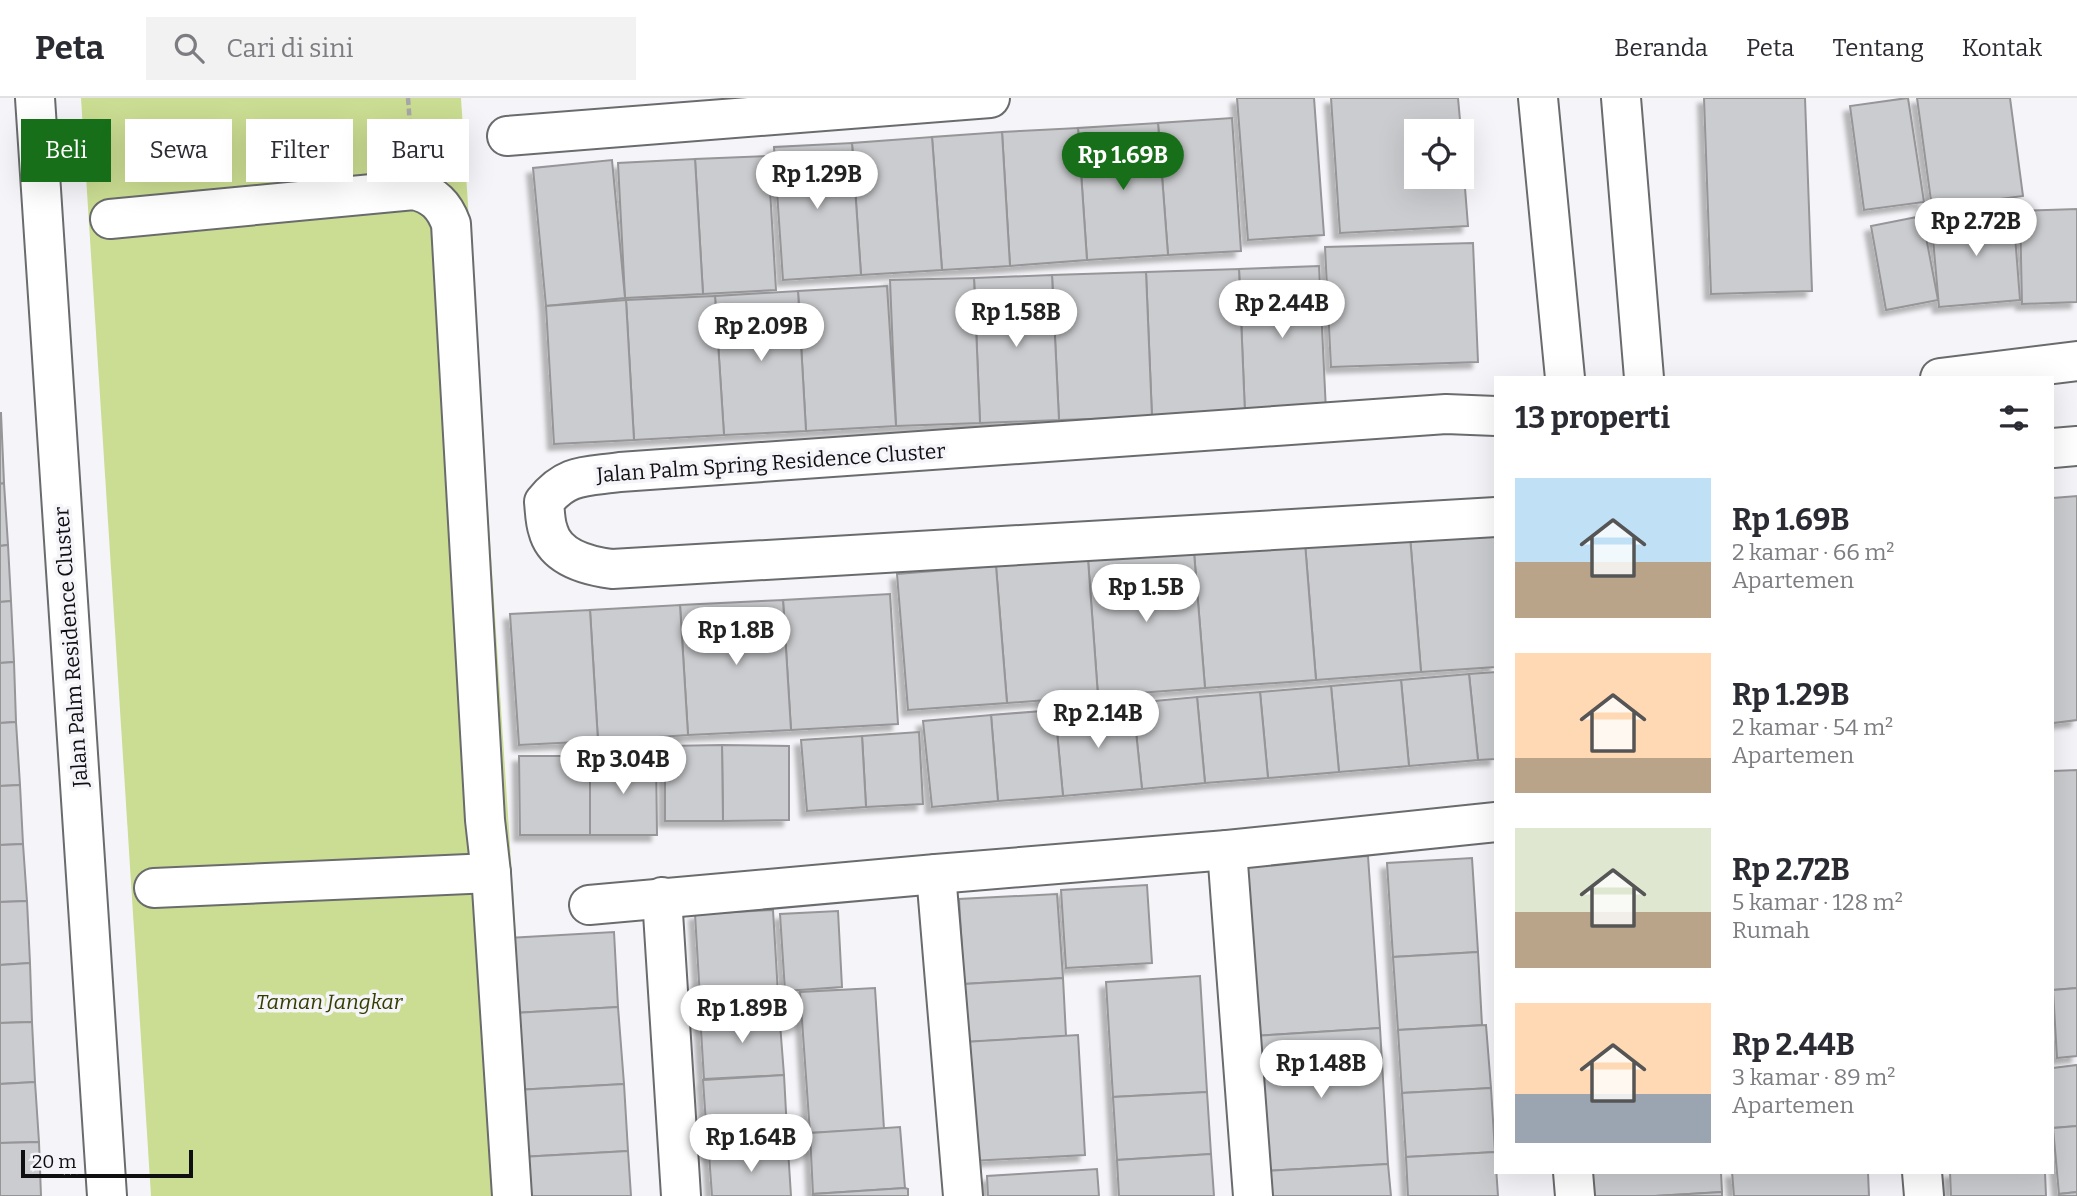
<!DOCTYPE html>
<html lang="id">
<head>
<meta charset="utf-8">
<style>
  body { margin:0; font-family:Bitter,serif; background:#f2f2f3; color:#2b2b33; height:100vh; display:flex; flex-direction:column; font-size:26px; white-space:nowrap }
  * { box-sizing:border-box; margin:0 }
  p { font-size:23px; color:#7c7c81 }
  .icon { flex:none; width:38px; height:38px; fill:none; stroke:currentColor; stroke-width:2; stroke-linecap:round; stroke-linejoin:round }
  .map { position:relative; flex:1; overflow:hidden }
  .drawer { position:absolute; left:1494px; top:278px; width:560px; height:798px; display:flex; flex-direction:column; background:#fff; border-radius:0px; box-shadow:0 7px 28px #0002 }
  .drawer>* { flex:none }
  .top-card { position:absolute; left:21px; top:21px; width:665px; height:63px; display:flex; gap:14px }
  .tools { position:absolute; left:1404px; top:21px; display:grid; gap:14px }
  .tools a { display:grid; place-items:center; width:70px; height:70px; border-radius:0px; background:#fff; box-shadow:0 7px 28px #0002; font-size:35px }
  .scale { position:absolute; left:21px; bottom:18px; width:172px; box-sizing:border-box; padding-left:7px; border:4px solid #0f0f11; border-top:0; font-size:19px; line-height:24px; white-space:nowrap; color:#0f0f11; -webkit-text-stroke:5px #f5f5f9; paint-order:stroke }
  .price { position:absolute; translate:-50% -60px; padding:0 16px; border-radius:24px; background:#fff; color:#222; font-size:23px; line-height:46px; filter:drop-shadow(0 2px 4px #0008) }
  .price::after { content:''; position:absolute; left:50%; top:42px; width:21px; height:16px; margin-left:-10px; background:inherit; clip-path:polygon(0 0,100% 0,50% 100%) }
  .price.current { background:#186f19; color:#fff }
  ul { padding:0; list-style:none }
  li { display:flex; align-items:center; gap:21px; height:175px; padding:0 21px }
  li span { display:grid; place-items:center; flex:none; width:196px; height:140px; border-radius:0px; color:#555 }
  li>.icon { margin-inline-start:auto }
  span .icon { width:84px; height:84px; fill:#fffc; stroke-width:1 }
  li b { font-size:30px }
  h2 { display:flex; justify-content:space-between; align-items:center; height:84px; padding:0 21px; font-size:30px }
  .chip { padding:0 24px; border-radius:0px; background:#fff; box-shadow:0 7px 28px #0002; font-size:24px; line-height:63px }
  .chip.current { background:#186f19; color:#fff }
  header { display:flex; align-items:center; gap:42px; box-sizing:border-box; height:98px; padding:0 35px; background:#fff; border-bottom:2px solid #e1e1e2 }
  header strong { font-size:33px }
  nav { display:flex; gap:38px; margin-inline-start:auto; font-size:24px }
  .search { width:490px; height:63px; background:#f2f2f3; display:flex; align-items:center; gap:18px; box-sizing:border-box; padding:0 24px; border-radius:0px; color:#7c7c81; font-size:26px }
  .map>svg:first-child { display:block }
  .green { fill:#cbdd92 }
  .building { fill:#cbcccf; stroke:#969699; stroke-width:2; filter:url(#shadow) }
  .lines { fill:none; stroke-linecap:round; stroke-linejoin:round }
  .street-casing { stroke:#6a6b6d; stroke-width:42 }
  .path { stroke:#a7a7aa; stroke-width:4.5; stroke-dasharray:7 3.5; stroke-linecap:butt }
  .street { stroke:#fff; stroke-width:38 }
  .labels { text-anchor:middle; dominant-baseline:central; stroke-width:7; stroke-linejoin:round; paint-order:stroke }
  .street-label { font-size:21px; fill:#0f0f11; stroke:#f5f5f9 }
  .park-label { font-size:21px; font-style:italic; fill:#353e00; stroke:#f5f5f9 }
</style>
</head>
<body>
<header>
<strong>Peta</strong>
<div class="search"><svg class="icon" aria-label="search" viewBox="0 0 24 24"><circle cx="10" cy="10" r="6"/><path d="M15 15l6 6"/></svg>Cari di sini</div>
<nav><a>Beranda</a><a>Peta</a><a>Tentang</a><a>Kontak</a></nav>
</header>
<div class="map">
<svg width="2077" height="1098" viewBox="0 0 2077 1098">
  <defs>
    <filter id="shadow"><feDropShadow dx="-6" dy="6" stdDeviation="2" flood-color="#0004"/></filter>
  </defs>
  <rect width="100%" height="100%" fill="#f5f5f9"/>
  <polygon class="green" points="81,0 461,0 533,1098 151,1098"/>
  <g class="building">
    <polygon points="1237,0 1314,0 1324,137 1248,142"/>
    <polygon points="1331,0 1458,0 1461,33 1416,33 1416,79 1461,79 1461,39 1468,128 1340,135"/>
    <polygon points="1704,0 1805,0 1812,193 1711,196"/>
    <polygon points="1908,0 1924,104 1864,112 1850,8"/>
    <polygon points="1917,0 2010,0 2023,98 1932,110"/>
    <polygon points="1232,20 1241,153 1168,157 1158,25"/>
    <polygon points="1158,25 1168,157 1087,162 1078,30"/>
    <polygon points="1078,30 1087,162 1010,168 1002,34"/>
    <polygon points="1002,34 1010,168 942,172 932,39"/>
    <polygon points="932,39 942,172 861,177 852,45"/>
    <polygon points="852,45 861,177 783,182 774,49"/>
    <polygon points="768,58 776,192 703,196 695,61"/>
    <polygon points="695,61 703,196 625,200 618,65"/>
    <polygon points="612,62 625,200 546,208 533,70"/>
    <polygon points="2077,111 2077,204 2022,206 2020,113"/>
    <polygon points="2013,112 2020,202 1939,209 1931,118"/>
    <polygon points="1922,118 1938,202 1886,212 1871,128"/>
    <polygon points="1473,145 1478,264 1331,269 1325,149"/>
    <polygon points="1319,168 1326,313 1245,316 1239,171"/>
    <polygon points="1239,171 1245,316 1152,319 1146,174"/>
    <polygon points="1146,174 1152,319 1059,322 1052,177"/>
    <polygon points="1052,177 1059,322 980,325 974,180"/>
    <polygon points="974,180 980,325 896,328 890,182"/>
    <polygon points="887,188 896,328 806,333 798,193"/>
    <polygon points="798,193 806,333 724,337 715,198"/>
    <polygon points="715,198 724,337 634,342 626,202"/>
    <polygon points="626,202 634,342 554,346 546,208"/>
    <polygon points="1,315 4,385 0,386 0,315"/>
    <polygon points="4,385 8,447 0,448 0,386"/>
    <polygon points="2077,398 2077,622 2053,625 2053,400"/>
    <polygon points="1496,432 1496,569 1421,574 1410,438"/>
    <polygon points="1410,438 1421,574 1316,582 1305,445"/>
    <polygon points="1305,445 1316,582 1205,590 1194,454"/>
    <polygon points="8,447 11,503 0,504 0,448"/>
    <polygon points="1194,454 1205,590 1098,598 1088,461"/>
    <polygon points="1088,461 1098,598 1007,605 996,468"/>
    <polygon points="996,468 1007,605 908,612 897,476"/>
    <polygon points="890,496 898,626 791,632 783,502"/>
    <polygon points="783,502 791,632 688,637 680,507"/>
    <polygon points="11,503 14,564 0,565 0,504"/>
    <polygon points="680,507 688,637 598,643 590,512"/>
    <polygon points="590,512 598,643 519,647 510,516"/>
    <polygon points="14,564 16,624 0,625 0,565"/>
    <polygon points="1496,574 1496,661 1478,662 1469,576"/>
    <polygon points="1469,576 1478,662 1409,668 1401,582"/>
    <polygon points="1401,582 1409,668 1339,674 1331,588"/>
    <polygon points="1331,588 1339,674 1268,680 1260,594"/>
    <polygon points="1260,594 1268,680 1205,685 1197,599"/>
    <polygon points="1197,599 1205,685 1142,691 1133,605"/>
    <polygon points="1133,605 1142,691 1063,698 1055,612"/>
    <polygon points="1055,612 1063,698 998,703 991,617"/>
    <polygon points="991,617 998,703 932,709 923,623"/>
    <polygon points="16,624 20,687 0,688 0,625"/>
    <polygon points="919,634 923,706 866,709 862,638"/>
    <polygon points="862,638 866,709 807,713 801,642"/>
    <polygon points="722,647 789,648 789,722 723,723"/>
    <polygon points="722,647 723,723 665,723 665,648"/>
    <polygon points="519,658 590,658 590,737 520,737"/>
    <polygon points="590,658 656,658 657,737 590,737"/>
    <polygon points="2077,672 2077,890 2053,892 2053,673"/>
    <polygon points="20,687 23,746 0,747 0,688"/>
    <polygon points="23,746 27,803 0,804 0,747"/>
    <polygon points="1368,758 1380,930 1254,938 1243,765"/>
    <polygon points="1472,760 1478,854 1393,859 1387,765"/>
    <polygon points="1147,787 1152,865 1066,870 1061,792"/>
    <polygon points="1057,796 1063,880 964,886 959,801"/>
    <polygon points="27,803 30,865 0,867 0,804"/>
    <polygon points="773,812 779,913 701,917 695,816"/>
    <polygon points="838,813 842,889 785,893 780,816"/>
    <polygon points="614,834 618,909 514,915 508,840"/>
    <polygon points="1478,854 1482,927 1398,932 1393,859"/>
    <polygon points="30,865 32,924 0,925 0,867"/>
    <polygon points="1200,878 1207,994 1113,999 1106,884"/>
    <polygon points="1063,880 1066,938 968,944 964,886"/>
    <polygon points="875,890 884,1031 810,1035 800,894"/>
    <polygon points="2077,890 2077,958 2057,960 2053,892"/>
    <polygon points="618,909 624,986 516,992 514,915"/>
    <polygon points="779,913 784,977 704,981 700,916"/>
    <polygon points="32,924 35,984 0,986 0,925"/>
    <polygon points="1486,927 1491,990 1402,995 1398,932"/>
    <polygon points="1380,930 1388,1066 1263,1073 1254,938"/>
    <polygon points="1078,937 1085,1057 971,1063 964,944"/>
    <polygon points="2077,967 2077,1028 2053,1030 2053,970"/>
    <polygon points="784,977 788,1051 708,1055 703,982"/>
    <polygon points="35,984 39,1044 0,1045 0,986"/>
    <polygon points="624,986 628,1053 521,1059 516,992"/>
    <polygon points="1491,990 1495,1054 1406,1059 1402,995"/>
    <polygon points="1207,994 1211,1056 1117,1062 1113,999"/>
    <polygon points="2077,1028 2077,1094 2059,1096 2053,1030"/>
    <polygon points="900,1029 905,1090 813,1096 810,1035"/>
    <polygon points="39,1044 41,1098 0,1098 0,1045"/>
    <polygon points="788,1051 791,1098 712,1098 709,1056"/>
    <polygon points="628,1053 631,1098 523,1098 521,1059"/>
    <polygon points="1495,1054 1498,1098 1408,1098 1406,1059"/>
    <polygon points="1211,1056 1214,1098 1119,1098 1117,1062"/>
    <polygon points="1388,1066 1391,1098 1265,1098 1263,1073"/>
    <polygon points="1097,1071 1099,1098 988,1098 987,1078"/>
    <polygon points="1581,1074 1721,1074 1722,1094 1655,1098 1582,1098"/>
    <polygon points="1732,1074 1868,1074 1869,1098 1734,1098"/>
    <polygon points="1950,1074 2045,1074 2046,1098 1951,1098"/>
    <polygon points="905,1090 908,1091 908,1098 813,1098 813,1096"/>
    <polygon points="1722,1094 1722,1098 1655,1098"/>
    <polygon points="2077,1094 2077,1098 2059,1098 2059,1096"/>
  </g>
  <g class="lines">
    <defs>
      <g id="street">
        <polyline points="35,0 107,1098"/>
        <polyline points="1538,0 1565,280"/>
        <polyline points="1621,0 1644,280"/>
        <polyline points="507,38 990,0"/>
        <path d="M110,121L414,92C434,97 444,107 451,126L485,722L491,775L512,1098"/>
        <polyline points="1940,280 2077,263"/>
        <path d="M1496,318L1446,316L620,374C586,379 567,375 544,404C545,413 545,424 548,432C555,460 589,468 612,471L1496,419"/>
        <polyline points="2053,350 2077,348"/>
        <polyline points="1227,752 1253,1098"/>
        <polyline points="936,776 963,1098"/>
        <polyline points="154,790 491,775"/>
        <polyline points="662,799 681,1098"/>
        <polyline points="589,807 936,776 1227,752 1496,724"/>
        <polyline points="1573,1074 1575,1098"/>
        <polyline points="1922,1074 1924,1098"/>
      </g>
    </defs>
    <use href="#street" class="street-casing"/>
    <polyline class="path" points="408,0 411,42"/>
    <use href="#street" class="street"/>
  </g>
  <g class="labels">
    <g class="street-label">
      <text transform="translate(771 365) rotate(-4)">Jalan Palm Spring Residence Cluster</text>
      <text transform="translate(71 549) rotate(-94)">Jalan Palm Residence Cluster</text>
    </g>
    <g class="park-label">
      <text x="329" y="904">Taman Jangkar</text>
    </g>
  </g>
</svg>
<div class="tools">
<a><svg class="icon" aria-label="locate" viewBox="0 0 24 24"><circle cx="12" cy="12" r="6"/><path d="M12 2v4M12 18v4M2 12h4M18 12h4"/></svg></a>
</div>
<div class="scale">20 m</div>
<b class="price current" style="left:1123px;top:94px">Rp 1.69B</b>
<b class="price" style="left:817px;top:113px">Rp 1.29B</b>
<b class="price" style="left:1976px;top:160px">Rp 2.72B</b>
<b class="price" style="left:1282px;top:242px">Rp 2.44B</b>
<b class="price" style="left:1016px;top:251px">Rp 1.58B</b>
<b class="price" style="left:761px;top:265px">Rp 2.09B</b>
<b class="price" style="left:1146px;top:526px">Rp 1.5B</b>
<b class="price" style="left:736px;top:569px">Rp 1.8B</b>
<b class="price" style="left:1098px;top:652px">Rp 2.14B</b>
<b class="price" style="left:623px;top:698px">Rp 3.04B</b>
<b class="price" style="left:742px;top:947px">Rp 1.89B</b>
<b class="price" style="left:1321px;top:1002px">Rp 1.48B</b>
<b class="price" style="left:751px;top:1076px">Rp 1.64B</b>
<div class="top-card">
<a class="chip current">Beli</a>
<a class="chip">Sewa</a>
<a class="chip">Filter</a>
<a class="chip">Baru</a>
</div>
<section class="drawer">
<h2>13 properti<svg class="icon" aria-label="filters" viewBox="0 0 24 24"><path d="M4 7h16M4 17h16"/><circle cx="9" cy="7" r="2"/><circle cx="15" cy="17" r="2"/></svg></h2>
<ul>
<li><span style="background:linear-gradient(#bfe0f5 60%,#b9a48a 0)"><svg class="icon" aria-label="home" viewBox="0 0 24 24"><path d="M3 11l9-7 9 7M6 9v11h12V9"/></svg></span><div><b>Rp 1.69B</b><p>2 kamar · 66 m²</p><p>Apartemen</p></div></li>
<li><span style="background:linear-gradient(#ffd9b3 75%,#b9a48a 0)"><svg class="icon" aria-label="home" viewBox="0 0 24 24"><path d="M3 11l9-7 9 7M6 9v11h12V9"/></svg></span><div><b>Rp 1.29B</b><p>2 kamar · 54 m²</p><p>Apartemen</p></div></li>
<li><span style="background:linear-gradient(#dfe7d0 60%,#b9a48a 0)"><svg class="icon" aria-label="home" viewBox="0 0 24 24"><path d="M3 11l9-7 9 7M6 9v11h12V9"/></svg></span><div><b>Rp 2.72B</b><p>5 kamar · 128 m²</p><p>Rumah</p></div></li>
<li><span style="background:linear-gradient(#ffd9b3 65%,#9aa5b1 0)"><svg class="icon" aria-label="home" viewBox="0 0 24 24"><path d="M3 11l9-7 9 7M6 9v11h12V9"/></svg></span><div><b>Rp 2.44B</b><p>3 kamar · 89 m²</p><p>Apartemen</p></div></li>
</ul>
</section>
</div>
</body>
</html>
